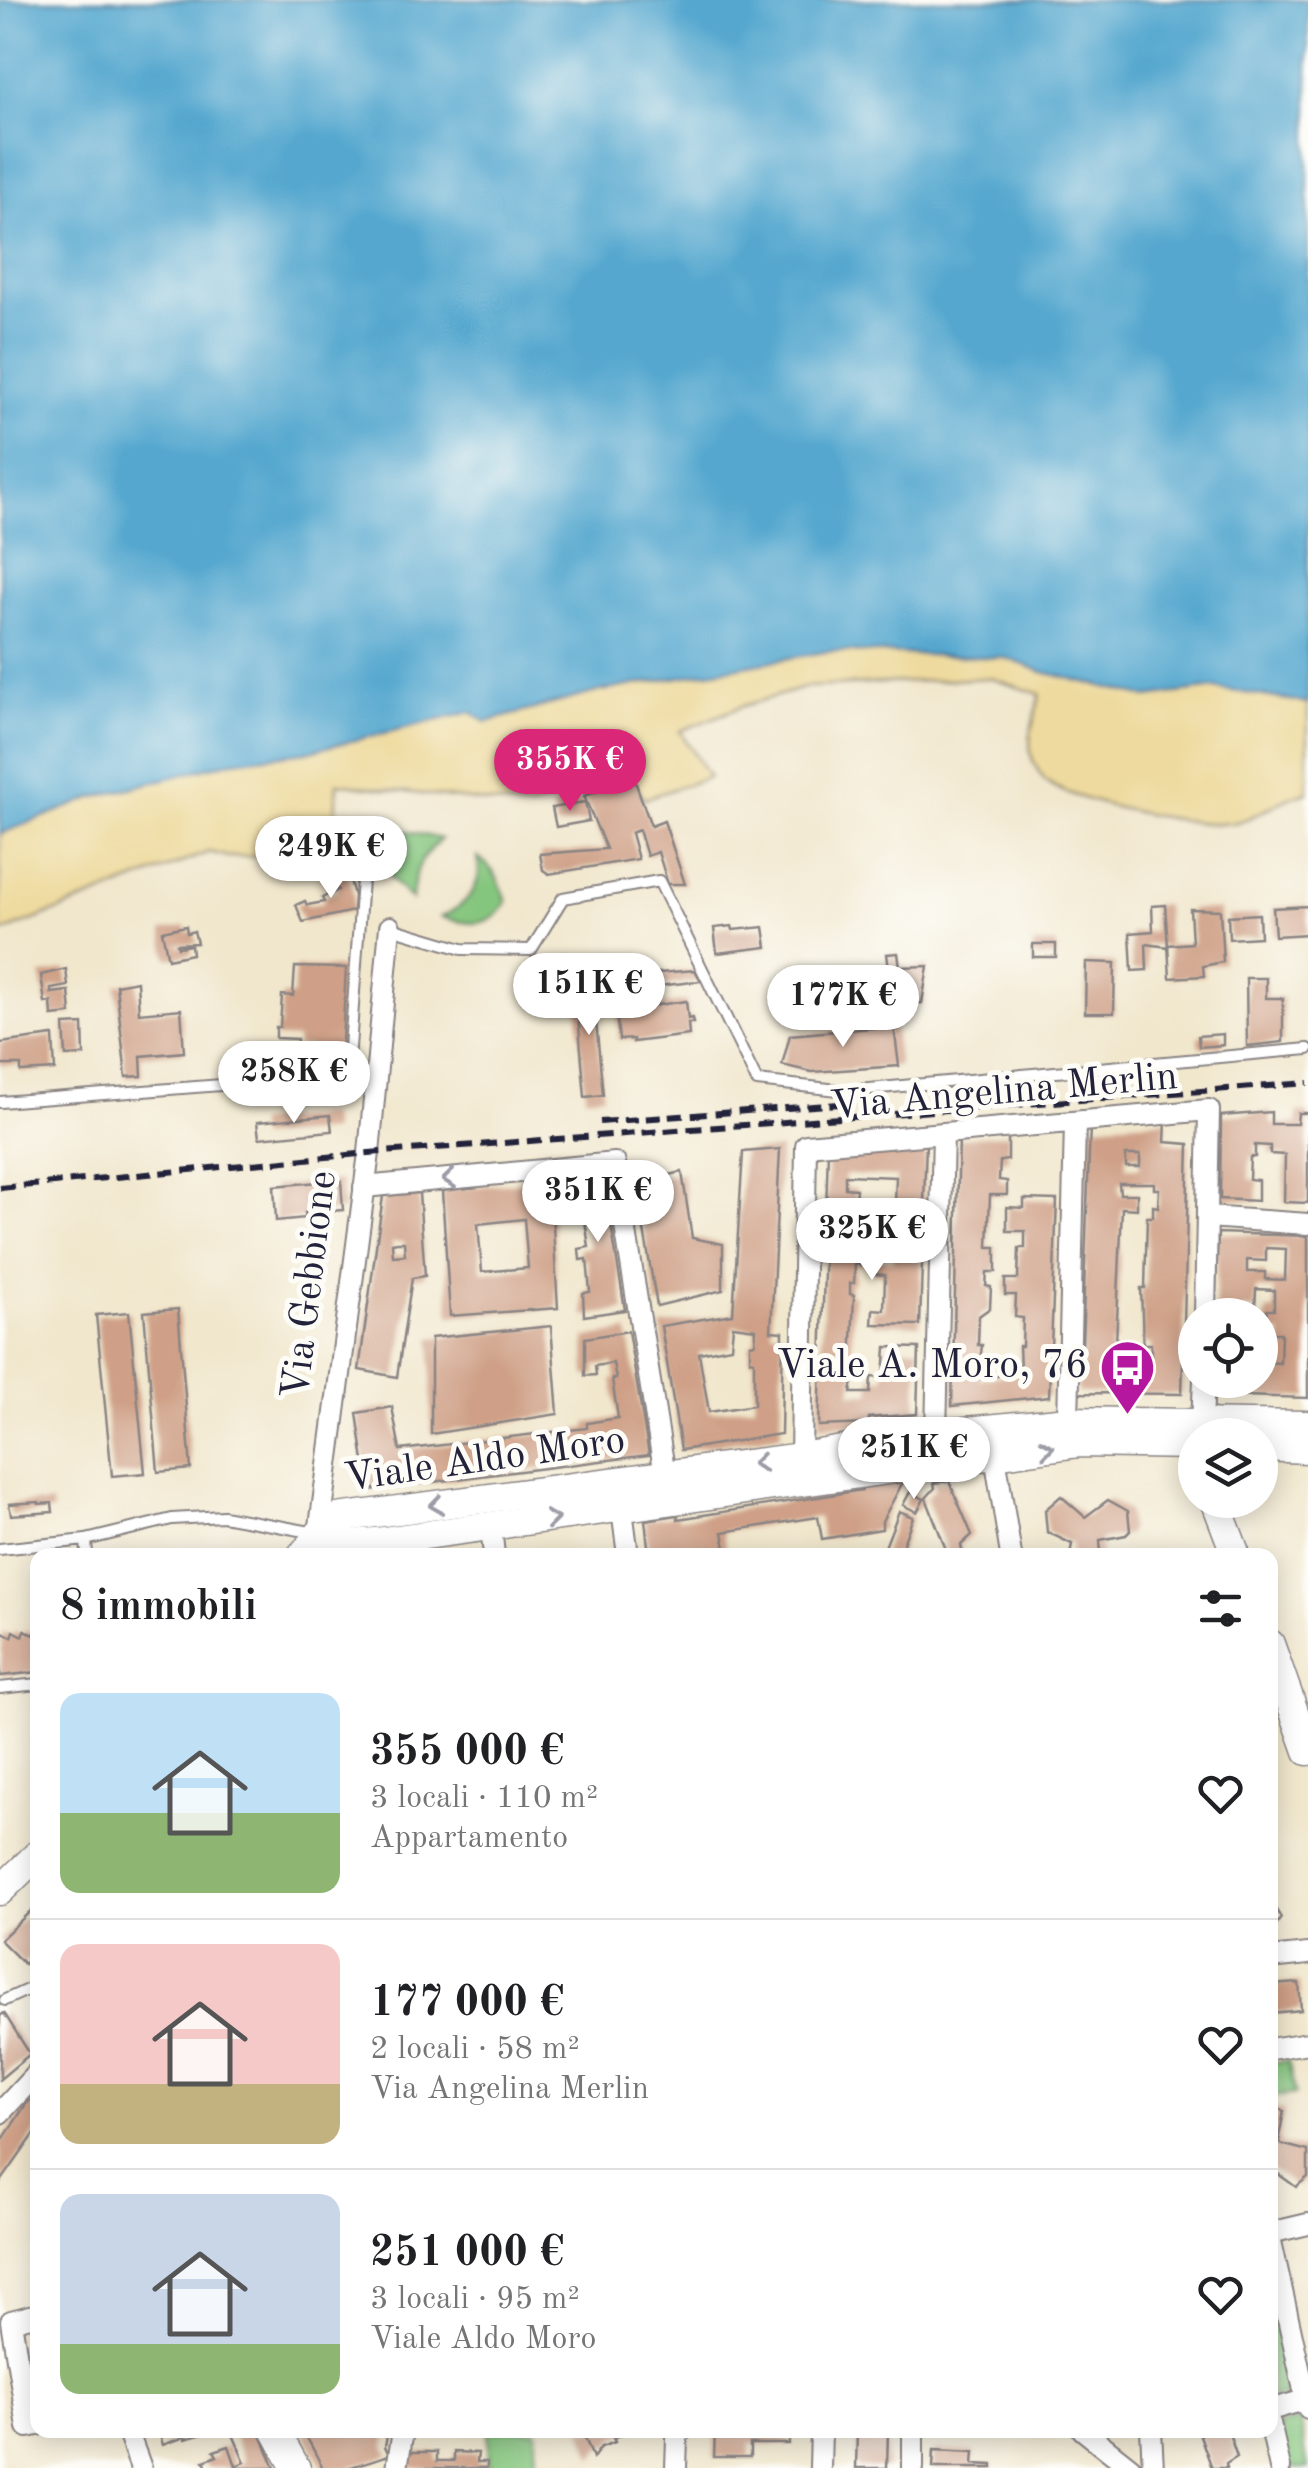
<!DOCTYPE html>
<html lang="it">
<head>
<meta charset="utf-8">
<style>
  body { margin:0; font-family:"Old Standard TT",serif; background:#f2f2f2; color:#202124; height:100vh; display:flex; flex-direction:column; font-size:38px; white-space:nowrap }
  * { box-sizing:border-box; margin:0 }
  p { font-size:32px; color:#757577 }
  .icon { flex:none; width:55px; height:55px; fill:none; stroke:currentColor; stroke-width:2; stroke-linecap:round; stroke-linejoin:round }
  .map { position:relative; flex:1; overflow:hidden }
  .sheet { position:absolute; left:30px; top:1548px; width:1248px; height:890px; display:flex; flex-direction:column; background:#fff; border-radius:20px; box-shadow:0 5px 25px #0003 }
  .sheet>* { flex:none }
  .buttons { position:absolute; left:1178px; top:1298px; display:grid; gap:20px }
  .buttons a { display:grid; place-items:center; width:100px; height:100px; border-radius:50%; background:#fff; box-shadow:0 5px 25px #0003; font-size:50px }
  .price { position:absolute; translate:-50% -85px; padding:0 22px; border-radius:35px; background:#fff; color:#222; font-size:32px; line-height:65px; filter:drop-shadow(0 2px 5px #0008) }
  .price::after { content:''; position:absolute; left:50%; top:60px; width:30px; height:22px; margin-left:-15px; background:inherit; clip-path:polygon(0 0,100% 0,50% 100%) }
  .price.active { background:#db2777; color:#fff }
  ul { padding:0; list-style:none }
  li { display:flex; align-items:center; gap:30px; height:250px; padding:0 30px }
  li+li { border-top:2px solid #e0e0e0 }
  li span { display:grid; place-items:center; flex:none; width:280px; height:200px; border-radius:20px; color:#555 }
  li>.icon { margin-inline-start:auto }
  span .icon { width:120px; height:120px; fill:#fffc; stroke-width:1 }
  li b { font-size:42px }
  h2 { display:flex; justify-content:space-between; align-items:center; height:120px; padding:0 30px; font-size:42px }
  .map>svg:first-child { display:block }
  .green { fill:#85c67e; stroke:#54745c; stroke-width:2.5 }
  .sand { fill:#eeda9e; stroke:#887e6c; stroke-width:2.5 }
  .water { fill:#54a7cf; stroke:#3b6485; stroke-width:2.5 }
  .building { fill:#cfa087; fill-rule:evenodd }
  .lines { fill:none; stroke-linecap:round; stroke-linejoin:round }
  .lane-casing { stroke:#8a8484; stroke-width:14 }
  .street-casing { stroke:#8a8484; stroke-width:24 }
  .secondary-casing { stroke:#8a8484; stroke-width:31 }
  .lane { stroke:#fff; stroke-width:10 }
  .street { stroke:#fff; stroke-width:20 }
  .secondary { stroke:#fff; stroke-width:28 }
  .rail { stroke:#22223b; stroke-width:6; stroke-dasharray:15 8; stroke-linecap:butt }
  .oneway { stroke:#9c9ca7 }
  .labels { text-anchor:middle; dominant-baseline:central; stroke-width:10; stroke-linejoin:round; paint-order:stroke }
  .street-label { font-size:40px; fill:#22223b; stroke:#fdfcf7 }
  .poi-label { font-size:40px; fill:#22223b; stroke:#fdfcf7; text-anchor:end }
</style>
</head>
<body>
<div class="map">
<svg width="1308" height="2468" viewBox="0 0 1308 2468">
  <rect width="100%" height="100%" fill="#fdfcf7"/>
  <filter id="ink" filterUnits="userSpaceOnUse"><feTurbulence type="fractalNoise" baseFrequency=".01" numOctaves="2"/><feDisplacementMap in="SourceGraphic" scale="20" xChannelSelector="R" yChannelSelector="G"/><feConvolveMatrix kernelMatrix="1 2 1 2 8 2 1 2 1" color-interpolation-filters="sRGB"/></filter>
  <filter id="wash" filterUnits="userSpaceOnUse"><feTurbulence type="fractalNoise" baseFrequency=".0048" numOctaves="4" result="noise"/><feDisplacementMap in="SourceGraphic" scale="40" xChannelSelector="R" yChannelSelector="G"/><feGaussianBlur stdDeviation="2.25" result="paint"/><feColorMatrix in="noise" values="0 0 0 0 0 0 0 0 0 0 0 0 0 0 0 0 0 1.4 0 .05"/><feComposite in="paint" operator="in"/></filter>
  <g filter="url(#wash)">
    <rect width="100%" height="100%" fill="#f1e7cd"/>
    <g class="green">
      <path d="M406,831L441,839C419,858 414,871 412,900C394,883 374,865 387,839Z"/>
      <path d="M478,857C495,870 500,882 507,902C490,929 469,925 441,917C467,905 484,887 478,857Z"/>
      <polygon points="1288,2061 1295,2094 1270,2097 1270,2063"/>
      <polygon points="1270,2281 1294,2394 1272,2399 1270,2389"/>
      <polygon points="1300,2420 1308,2468 1286,2468 1278,2426"/>
      <polygon points="488,2430 536,2430 537,2468 489,2468"/>
    </g>
    <path class="sand" d="M830,651L1006,658L1043,672L1147,697L1214,688L1308,703V792C1281,797 1257,819 1231,823C1200,828 1068,802 1046,781C1041,777 1032,760 1031,754C1027,735 1037,712 1040,694L990,678L807,687L743,706L680,731L709,777L644,799L631,774L529,808L337,783L333,854L229,857L209,852L0,933V834L92,798L233,761L306,752L471,712L487,722L600,691Z"/>
    <polygon class="water" points="0,0 1308,0 1308,703 1214,688 1147,697 1043,672 1006,658 830,651 600,691 486,722 471,712 306,752 233,761 92,798 0,834"/>
    <g id="blocks">
      <g class="building">
        <polygon points="634,778 651,826 664,821 685,884 668,884 658,852 647,856 639,830 631,833 638,859 549,874 543,870 540,854 606,849 584,796"/>
        <polygon points="585,802 589,821 556,827 552,808"/>
        <polygon points="348,872 354,896 353,911 303,922 296,905 305,901 307,905 324,902 322,898 338,890 331,874"/>
        <polygon points="1165,905 1168,947 1146,944 1147,970 1132,971 1130,933 1153,931 1152,906"/>
        <polygon points="1308,906 1308,934 1275,936 1273,908"/>
        <polygon points="1190,909 1220,910 1223,962 1203,966 1204,976 1170,978 1168,945 1192,943"/>
        <polygon points="1259,914 1260,937 1229,939 1228,916"/>
        <polygon points="186,926 187,933 194,931 197,943 177,944 178,947 191,945 192,954 168,959 162,931"/>
        <polygon points="732,926 733,930 764,927 767,947 717,953 714,928"/>
        <rect x="1033" y="944" width="23" height="13"/>
        <polygon points="898,953 900,967 928,966 922,1003 894,1006 887,954"/>
        <polygon points="1086,962 1115,963 1114,1013 1085,1013"/>
        <polygon points="295,967 346,968 341,1061 321,1062 320,1047 297,1046 297,1039 276,1038 276,1027 280,1027 282,995 293,996"/>
        <polygon points="66,969 68,986 51,989 51,993 69,991 71,1014 52,1016 51,1002 45,1003 41,975"/>
        <polygon points="695,970 701,981 649,987 648,974"/>
        <polygon points="1246,978 1266,978 1266,998 1283,998 1283,1042 1247,1046"/>
        <polygon points="592,979 603,1095 585,1097 575,980"/>
        <polygon points="137,981 139,1013 181,1009 184,1052 141,1056 142,1076 126,1077 116,985"/>
        <polygon points="686,1001 688,1019 692,1018 693,1023 688,1023 689,1035 633,1042 633,1039 619,1040 616,1011"/>
        <polygon points="83,1024 84,1055 66,1056 64,1025"/>
        <polygon points="894,1026 899,1066 812,1072 782,1065 790,1035"/>
        <polygon points="1223,1034 1223,1045 1199,1047 1198,1036"/>
        <polygon points="53,1036 55,1070 21,1072 21,1065 0,1065 0,1043"/>
        <polygon points="1271,1112 1271,1124 1297,1124 1298,1113 1308,1113 1308,1203 1284,1202 1285,1155 1270,1154 1270,1146 1255,1145 1255,1157 1250,1157 1249,1179 1258,1180 1258,1201 1220,1199 1221,1116"/>
        <polygon points="330,1115 332,1131 259,1138 257,1122"/>
        <path d="M1166,1120L1165,1142L1189,1144L1182,1394L1077,1393L1078,1373H1081L1090,1125ZM1126,1155H1140V1167H1126ZM1119,1183H1154V1189H1159L1158,1207L1153,1206V1217H1147L1145,1288H1141L1143,1344H1151V1361H1132V1352H1111V1343H1116L1122,1208L1137,1209V1194H1120Z"/>
        <polygon points="1008,1134 1008,1160 1000,1161 999,1180 1007,1181 1007,1195 990,1195 988,1247 996,1247 996,1272 987,1272 986,1286 991,1287 990,1308 979,1316 978,1345 982,1345 978,1379 1012,1374 1013,1371 1020,1369 1019,1346 1022,1346 1023,1318 1015,1317 1016,1295 1005,1295 1005,1279 1018,1279 1019,1248 1025,1248 1025,1231 1007,1231 1007,1207 1024,1208 1024,1199 1057,1200 1049,1396 952,1406 959,1138"/>
        <polygon points="926,1141 920,1325 872,1324 873,1309 884,1310 885,1275 874,1274 874,1259 893,1260 896,1177 845,1175 845,1188 856,1189 855,1202 861,1202 860,1238 855,1238 854,1250 864,1250 864,1265 855,1264 854,1283 850,1283 850,1294 854,1295 851,1364 856,1364 851,1393 870,1393 871,1377 884,1378 886,1347 919,1348 917,1414 869,1418 869,1424 819,1426 828,1149"/>
        <path d="M780,1149L771,1331L783,1332L781,1434L681,1450L661,1326L733,1314L743,1152ZM733,1326L756,1329L755,1343L750,1344V1360L754,1361V1405L709,1412L699,1353L731,1347Z"/>
        <polygon points="602,1169 625,1310 584,1316 583,1293 590,1292 587,1259 580,1260 579,1249 589,1247 585,1221 580,1221 572,1174"/>
        <polygon points="682,1172 692,1238 723,1244 723,1290 657,1306 636,1183"/>
        <path d="M550,1178L558,1308L450,1316L442,1191ZM524,1219L528,1268L482,1272L478,1224Z"/>
        <polygon points="341,1180 343,1210 305,1213 306,1218 276,1221 274,1186"/>
        <path d="M419,1193L425,1276L412,1278L397,1377L359,1370L383,1196ZM397,1242H404L405,1255L393,1256L392,1243Z"/>
        <path d="M1218,1233L1308,1236V1398L1212,1395L1213,1380H1260L1262,1362L1280,1363L1281,1333H1263L1267,1310H1274V1290L1256,1289L1255,1310L1244,1309L1243,1315H1215ZM1266,1248L1286,1249L1285,1280L1265,1279V1272H1247V1260L1266,1261Z"/>
        <polygon points="178,1309 191,1469 158,1472 144,1312"/>
        <polygon points="129,1312 145,1473 112,1476 96,1315"/>
        <polygon points="551,1326 558,1414 431,1434 431,1338"/>
        <polygon points="628,1331 649,1455 368,1490 357,1413 392,1407 400,1450 587,1428 587,1423 618,1418 612,1379 616,1379 613,1363 595,1366 596,1375 585,1376 585,1338"/>
        <polygon points="904,1480 882,1521 882,1529 822,1539 818,1517 723,1532 727,1554 649,1555 645,1520 678,1515 678,1519 862,1490 861,1488"/>
        <polygon points="949,1481 972,1535 961,1545 963,1555 948,1555 926,1498 935,1488 934,1483"/>
        <polygon points="910,1492 924,1499 917,1512 903,1505"/>
        <polygon points="1061,1496 1085,1517 1108,1500 1128,1511 1130,1531 1126,1535 1100,1540 1101,1555 1070,1555 1072,1544 1047,1532 1045,1510"/>
        <polygon points="39,1502 39,1504 52,1503 53,1512 11,1515 9,1504"/>
        <polygon points="899,1511 913,1517 899,1555 882,1555"/>
        <polygon points="38,1626 38,1672 0,1676 3,1632 12,1637 14,1631 23,1636 25,1630 34,1635"/>
        <polygon points="1270,1900 1281,1918 1273,1929 1275,1933 1270,1934"/>
        <polygon points="38,1904 38,1951 24,1964 0,1940"/>
        <polygon points="1299,1983 1301,2010 1270,2013 1270,1985"/>
        <polygon points="4,2013 30,2054 0,2079 0,2016"/>
        <polygon points="38,2094 38,2129 0,2183 0,2144 26,2104"/>
        <polygon points="1270,2106 1284,2111 1279,2137 1281,2144 1308,2151 1308,2177 1296,2187 1270,2168"/>
        <polygon points="158,2430 179,2430 182,2438 163,2445"/>
        <polygon points="183,2430 214,2430 214,2431 185,2439"/>
        <polygon points="231,2430 259,2430 275,2468 207,2468 204,2461 217,2456 214,2451 229,2446 236,2466 245,2462"/>
        <polygon points="303,2430 388,2430 385,2446 389,2455 348,2468 323,2468"/>
        <polygon points="582,2430 634,2430 613,2438 615,2442 601,2447 593,2458"/>
        <polygon points="715,2430 789,2430 789,2444 750,2444 750,2457 714,2457"/>
        <polygon points="857,2430 888,2430 887,2468 856,2468"/>
        <polygon points="1198,2430 1228,2430 1237,2457 1226,2464 1227,2468 1212,2468"/>
        <polygon points="934,2450 974,2452 973,2464 993,2465 993,2468 933,2468"/>
        <polygon points="403,2452 437,2452 437,2461 454,2461 454,2452 478,2453 477,2462 487,2462 487,2468 403,2468"/>
      </g>
    </g>
  </g>
  <g filter="url(#ink)">
    <use href="#blocks" fill-opacity="0" stroke="#8a8484" stroke-width="2.5"/>
    <g class="lines">
      <defs>
        <g id="lane">
          <polyline points="391,928 462,949 531,950 563,898 659,881 757,1081 847,1091 1308,1049"/>
          <polyline points="348,1076 363,866"/>
          <polyline points="0,1102 376,1073"/>
          <polyline points="86,1540 172,1519 223,1516 316,1533"/>
          <polyline points="0,1549 86,1540 87,1555"/>
          <polyline points="0,1688 38,1684"/>
          <polyline points="5,2000 38,1985"/>
        </g>
        <g id="street">
          <polyline points="364,1187 615,1163 665,1475"/>
          <polyline points="1207,1217 1308,1224"/>
          <polyline points="1068,1421 1075,1123"/>
          <polyline points="1202,1422 1204,1380"/>
          <polyline points="936,1434 943,1133"/>
          <polyline points="995,1456 1011,1555"/>
          <polyline points="801,1457 806,1145 1209,1110 1205,1315"/>
          <polyline points="622,1510 628,1555"/>
          <polyline points="491,1527 494,1555"/>
          <polyline points="319,1534 369,1153 390,927"/>
          <polyline points="1270,1958 1308,1954"/>
          <polyline points="1270,2049 1308,2043"/>
          <polyline points="0,2113 38,2072"/>
          <polyline points="1270,2233 1308,2224"/>
          <polyline points="1270,2237 1308,2408"/>
          <polyline points="38,2314 11,2321 28,2427 38,2425"/>
          <polyline points="1270,2410 1308,2399"/>
          <polyline points="1270,2423 1280,2468"/>
          <polyline points="127,2430 141,2468"/>
          <polyline points="913,2430 913,2468"/>
          <polyline points="1083,2430 1131,2468"/>
          <polyline points="1151,2430 1153,2468"/>
          <polyline points="397,2468 403,2430"/>
          <polyline points="676,2468 677,2438 681,2430"/>
          <polyline points="820,2468 821,2430"/>
        </g>
        <g id="secondary">
          <polyline points="1260,1447 1308,1449"/>
          <polyline points="1215,1500 1236,1555"/>
          <polyline points="319,1534 337,1545 376,1542 1079,1443 1195,1445"/>
          <polyline points="302,1555 337,1518 801,1457 936,1434 1068,1421 1308,1425"/>
          <polyline points="1270,1644 1308,1751"/>
          <polyline points="0,1891 38,1854"/>
          <polyline points="275,2430 296,2468"/>
        </g>
      </defs>
      <use href="#lane" class="lane-casing"/>
      <use href="#street" class="street-casing"/>
      <use href="#secondary" class="secondary-casing"/>
      <use href="#lane" class="lane"/>
      <use href="#street" class="street"/>
      <use href="#secondary" class="secondary"/>
      <g class="rail">
        <polyline points="600,1122 854,1103"/>
        <polyline points="0,1188 369,1153 1308,1083"/>
      </g>
    </g>
    <defs><path id="oneway-chevron" d="M-2-3.5L2.5 0L-2 3.5" fill="none" stroke-width="1.6" stroke-linecap="round" stroke-linejoin="round" transform="scale(2.5)"/></defs>
    <g class="oneway">
      <use href="#oneway-chevron" transform="translate(449 1179) rotate(174)"/>
      <use href="#oneway-chevron" transform="translate(1047 1448) rotate(-9)"/>
      <use href="#oneway-chevron" transform="translate(759 1463) rotate(172)"/>
      <use href="#oneway-chevron" transform="translate(436 1505) rotate(172)"/>
      <use href="#oneway-chevron" transform="translate(552 1519) rotate(-7)"/>
    </g>
  </g>
  <defs>
    <symbol id="bus-pin" viewBox="-11 -11 22 30"><path d="M0 17L-7.5 6A9.5 9.5 0 1 1 7.5 6Z" fill="#b5179e" stroke="#fdfcf7"/><path d="M-5-6H5V4H4V6H2V4H-2V6H-4V4H-5ZM-3.5-4V0h7V-4ZM-3.5 1.2v1.5H-2V1.2ZM2 1.2v1.5H3.5V1.2Z" fill="#fff"/></symbol>
  </defs>
  <g fill-rule="evenodd">
    <use href="#bus-pin" x="1096" y="1336" width="63" height="86"/>
  </g>
  <g class="labels">
    <g class="street-label">
      <text transform="translate(1004 1093) rotate(-5)">Via Angelina Merlin</text>
      <text transform="translate(311 1285) rotate(-83)">Via Gebbione</text>
      <text transform="translate(485 1461) rotate(-8)">Viale Aldo Moro</text>
    </g>
    <g class="poi-label">
      <text x="1088" y="1367">Viale A. Moro, 76</text>
    </g>
  </g>
</svg>
<div class="buttons">
<a><svg class="icon" aria-label="locate" viewBox="0 0 24 24"><circle cx="12" cy="12" r="6"/><path d="M12 2v4M12 18v4M2 12h4M18 12h4"/></svg></a>
<a><svg class="icon" aria-label="layers" viewBox="0 0 24 24"><path d="M12 4l9 5-9 5-9-5zM3 14l9 5 9-5"/></svg></a>
</div>
<b class="price active" style="left:570px;top:814px">355K €</b>
<b class="price" style="left:331px;top:901px">249K €</b>
<b class="price" style="left:589px;top:1038px">151K €</b>
<b class="price" style="left:843px;top:1050px">177K €</b>
<b class="price" style="left:294px;top:1126px">258K €</b>
<b class="price" style="left:598px;top:1245px">351K €</b>
<b class="price" style="left:872px;top:1283px">325K €</b>
<b class="price" style="left:914px;top:1502px">251K €</b>
<section class="sheet">
<h2>8 immobili<svg class="icon" aria-label="filters" viewBox="0 0 24 24"><path d="M4 7h16M4 17h16"/><circle cx="9" cy="7" r="2"/><circle cx="15" cy="17" r="2"/></svg></h2>
<ul>
<li><span style="background:linear-gradient(#bfe0f5 60%,#8fb573 0)"><svg class="icon" aria-label="home" viewBox="0 0 24 24"><path d="M3 11l9-7 9 7M6 9v11h12V9"/></svg></span><div><b>355 000 €</b><p>3 locali · 110 m²</p><p>Appartamento</p></div><svg class="icon" aria-label="heart" viewBox="0 0 24 24"><path d="M12 20l-8-8c-3-5 5-10 8-4 3-6 11-1 8 4z"/></svg></li>
<li><span style="background:linear-gradient(#f6c9c9 70%,#c2b280 0)"><svg class="icon" aria-label="home" viewBox="0 0 24 24"><path d="M3 11l9-7 9 7M6 9v11h12V9"/></svg></span><div><b>177 000 €</b><p>2 locali · 58 m²</p><p>Via Angelina Merlin</p></div><svg class="icon" aria-label="heart" viewBox="0 0 24 24"><path d="M12 20l-8-8c-3-5 5-10 8-4 3-6 11-1 8 4z"/></svg></li>
<li><span style="background:linear-gradient(#c9d6e8 75%,#8fb573 0)"><svg class="icon" aria-label="home" viewBox="0 0 24 24"><path d="M3 11l9-7 9 7M6 9v11h12V9"/></svg></span><div><b>251 000 €</b><p>3 locali · 95 m²</p><p>Viale Aldo Moro</p></div><svg class="icon" aria-label="heart" viewBox="0 0 24 24"><path d="M12 20l-8-8c-3-5 5-10 8-4 3-6 11-1 8 4z"/></svg></li>
</ul>
</section>
</div>
</body>
</html>
